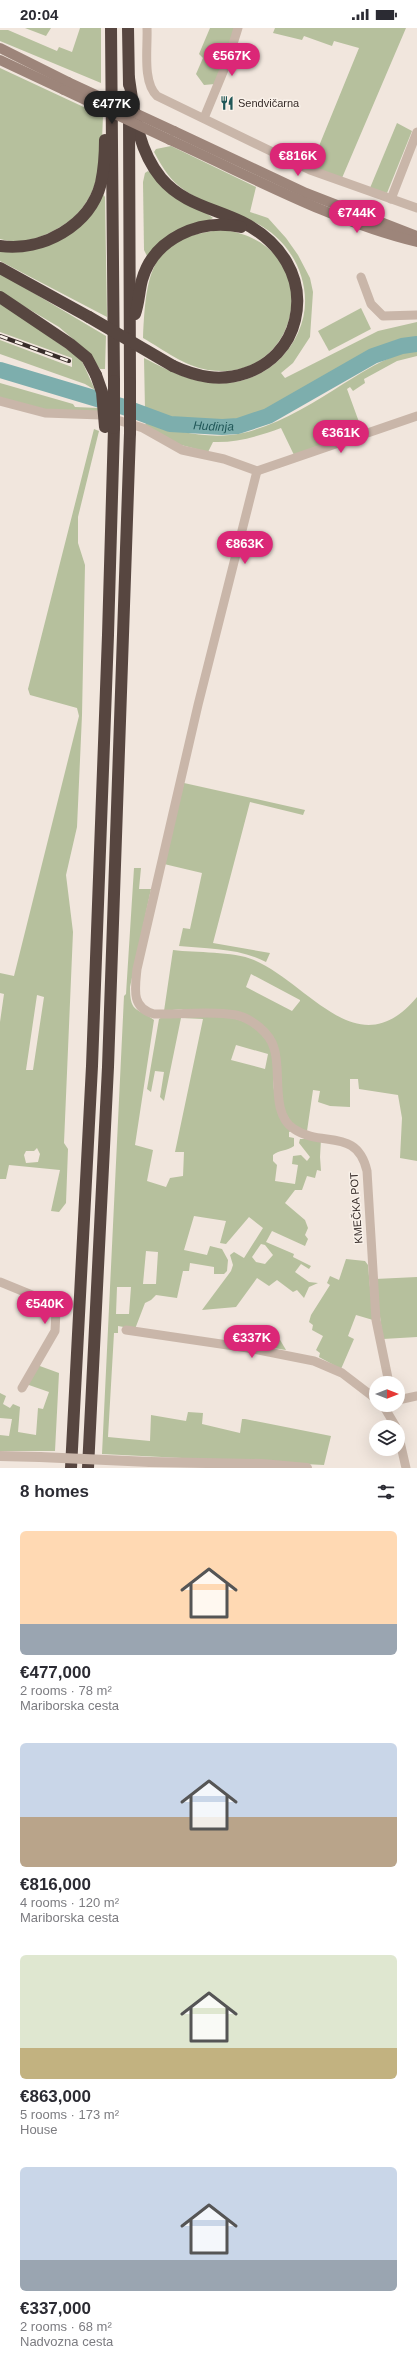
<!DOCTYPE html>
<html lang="en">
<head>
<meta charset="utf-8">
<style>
  body { margin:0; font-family:Arial,sans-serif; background:#f2f2f3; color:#2b2b33; height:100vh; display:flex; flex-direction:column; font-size:15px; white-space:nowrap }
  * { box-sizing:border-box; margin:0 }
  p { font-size:13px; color:#7c7c81 }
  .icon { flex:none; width:22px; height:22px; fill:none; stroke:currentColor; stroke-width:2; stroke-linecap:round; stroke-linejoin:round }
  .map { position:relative; height:1440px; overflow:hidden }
  .sheet { display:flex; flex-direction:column; background:#fff; flex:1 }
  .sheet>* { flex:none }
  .needle { width:26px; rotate:90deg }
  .fabs { position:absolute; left:369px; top:1348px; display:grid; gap:8px }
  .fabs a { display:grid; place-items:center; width:36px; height:36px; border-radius:50%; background:#fff; box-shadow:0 4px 16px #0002; font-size:20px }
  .price { position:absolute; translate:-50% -34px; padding:0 9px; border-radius:14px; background:#db2777; color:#fff; font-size:13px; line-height:26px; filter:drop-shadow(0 1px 2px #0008) }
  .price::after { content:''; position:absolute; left:50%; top:24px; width:12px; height:9px; margin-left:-6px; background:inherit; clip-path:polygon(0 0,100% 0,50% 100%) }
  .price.on { background:#222; color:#fff }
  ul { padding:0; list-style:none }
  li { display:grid; align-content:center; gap:8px; height:212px; padding:0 20px }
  li span { display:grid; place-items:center; height:124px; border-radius:6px; color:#555 }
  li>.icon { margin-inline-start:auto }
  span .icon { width:72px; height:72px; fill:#fffc; stroke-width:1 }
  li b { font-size:17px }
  h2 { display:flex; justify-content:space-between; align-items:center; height:48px; padding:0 20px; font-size:17px }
  .status { display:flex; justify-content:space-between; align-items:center; height:28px; padding:0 20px; background:#fff; direction:ltr }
  .status svg { height:11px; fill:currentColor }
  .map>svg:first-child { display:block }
  .green { fill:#b6c09d; fill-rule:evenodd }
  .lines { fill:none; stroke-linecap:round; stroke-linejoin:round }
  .river { stroke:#7daead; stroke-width:16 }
  .minor { stroke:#c9b6a9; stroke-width:9 }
  .tertiary { stroke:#c9b6a9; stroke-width:10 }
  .secondary { stroke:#9d857a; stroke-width:10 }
  .motorway { stroke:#574640; stroke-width:12 }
  .rail-casing { stroke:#372c29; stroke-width:4 }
  .rail { stroke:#f9f1e9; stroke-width:2.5; stroke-dasharray:8; stroke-linecap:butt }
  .tertiary-bridge { stroke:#c9b6a9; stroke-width:10 }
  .secondary-bridge { stroke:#9d857a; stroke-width:10 }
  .motorway-bridge { stroke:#574640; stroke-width:12 }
  .labels { text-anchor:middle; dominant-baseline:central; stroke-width:3; stroke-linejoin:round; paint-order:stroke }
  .poi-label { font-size:11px; fill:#372c29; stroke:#f9f1e9; text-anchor:start }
  .street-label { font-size:11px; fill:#372c29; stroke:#f9f1e9 }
  .water-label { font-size:12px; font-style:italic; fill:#1f5657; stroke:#f9f1e9 }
</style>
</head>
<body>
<div class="status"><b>20:04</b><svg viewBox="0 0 49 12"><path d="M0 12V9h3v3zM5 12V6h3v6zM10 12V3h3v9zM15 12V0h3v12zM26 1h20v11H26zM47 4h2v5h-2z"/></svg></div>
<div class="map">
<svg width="417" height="1440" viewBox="0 0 417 1440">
  <rect width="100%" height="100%" fill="#f1e6dd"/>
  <g class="green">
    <polygon points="25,0 51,0 46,8"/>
    <polygon points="80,0 101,0 101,55 0,13 0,2 8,2 57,23 59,19 72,24"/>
    <polygon points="210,0 235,0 215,56 204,57 196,46 203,30 199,26"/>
    <polygon points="275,0 406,0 342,150 310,140 359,20 334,13 332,18 304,8 302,12 273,5"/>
    <path d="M0,40L103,88C101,137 101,179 53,203C35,212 19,216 0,211Z"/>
    <polygon points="397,95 412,103 387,165 370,160"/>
    <path d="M171,118L256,159L250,184L268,190L286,210L298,227L310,250L313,264L310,309L293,335L281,345L285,350L378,303L417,294V309C368,317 332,348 290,372C242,399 196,401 145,382L144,330C173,345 202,360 236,354C263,349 286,331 298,305C317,264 296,215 256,195C231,183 201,176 179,158C168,149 161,137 154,124L156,121Z"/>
    <polygon points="148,143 213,190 147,228 144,222 143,154 145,145"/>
    <polygon points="103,166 105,169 107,289 0,233 0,221 39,219"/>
    <path d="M223,202C329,215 303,357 208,342C184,338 164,322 143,310C146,247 149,208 223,202Z"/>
    <polygon points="0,245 106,308 105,341 100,341 86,322 59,299 0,264"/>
    <polygon points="0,274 81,331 95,362 85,356 0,326 0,312 72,339 72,330 0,304"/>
    <polygon points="361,280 371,301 329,323 318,303"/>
    <path d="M417,322V328L397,333L364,351L365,355L353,363L350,359L347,361L363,405L294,427L281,400C259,408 237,415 213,414L208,424L181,417L145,399L146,394C173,402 201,410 230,407C269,403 310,377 343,356C368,341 388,327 417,322Z"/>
    <polygon points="0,355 73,376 75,379 99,380 99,385 44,382 0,370"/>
    <path d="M94,401L99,403L78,489V515L85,537L82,687L77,799L66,847L73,904L64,1115L68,1121L66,1175L59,1184L51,1183L60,1142L9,1137L6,1151H0V994L4,966L0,965V945L14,948L79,688L77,680L30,667L28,661ZM37,967L44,969L33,1042H26ZM37,1120L40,1126L38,1134L26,1135L24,1127L26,1123H34Z"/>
    <path d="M184,755L305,782L303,787L250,774L213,915L270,925L266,934C240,920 207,921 179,918L183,900L190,901L202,845L164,836Z"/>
    <path d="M134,840H141L139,861H151L130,959C130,985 136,979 154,992L135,1117L153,1122L147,1153L166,1159L170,1150L183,1148L184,1124H175L203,991L181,990L164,1073L160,1069L164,1044L155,1043L151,1064L147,1061L159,991L164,988C198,988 256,979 271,1021C276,1035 271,1052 275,1067C279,1079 286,1091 292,1103L289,1104V1109L294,1110V1118C288,1123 278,1122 273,1127V1133L277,1137L275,1153L295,1156L298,1137L292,1136L293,1128L301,1127L307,1133L310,1129L299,1115L300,1111H321L320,1129L321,1143L317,1142L315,1150L307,1148L302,1162H295L285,1175L305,1192L308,1200L305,1207L308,1211L305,1218L272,1203L266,1214L294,1226L293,1229L311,1238L309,1241L301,1236L295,1244L309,1254L318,1255L309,1259L304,1270L297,1262L293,1264L277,1252L269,1258L257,1250L236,1279L202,1282L231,1243L233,1237L230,1227L234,1224L244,1230L263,1200L249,1189L226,1216L220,1215L226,1193L194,1188L184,1222L207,1227L210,1218L222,1221L228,1232L227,1243L224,1246H214V1239L190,1235L189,1243H183L177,1270L156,1267L151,1272L145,1275L135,1301L118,1298V1305H114L108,1409L150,1413L151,1387L186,1393L188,1384L203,1385L202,1396L240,1405L242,1391H245L331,1408L324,1437L102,1426L124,968L126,966ZM236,1017L268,1026L265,1041L231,1032ZM261,1216L265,1217L273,1227L265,1236L256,1234L252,1229ZM146,1223L158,1224L156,1256H143ZM117,1259H131L129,1286H116Z"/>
    <path d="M173,922C196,925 233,923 254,932C310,956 358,1040 417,969V1133L400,1130L402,1090L398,1067L359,1061L358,1051H350V1079L330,1078L318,1074L320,1063L313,1062L307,1103L293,1098L284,1082L277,1025L251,991L181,981L164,983ZM251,946L300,972V973L292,983L246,959Z"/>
    <polygon points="346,1231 365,1233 368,1237 373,1292 356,1287 348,1308 354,1311 341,1341 319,1329 320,1325 316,1322 323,1308 312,1302 313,1297 309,1294 311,1287 330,1257 327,1255 330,1248 339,1252"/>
    <polygon points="417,1249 417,1309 383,1311 375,1251"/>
    <polygon points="268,1303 276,1305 286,1322 248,1316 248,1307"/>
    <polygon points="37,1337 59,1345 55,1423 0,1423 0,1407 9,1408 12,1391 0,1390 0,1365 6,1368 3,1376 10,1380 13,1376 20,1379 18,1404 36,1407 38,1380 43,1381 49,1364 26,1356"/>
  </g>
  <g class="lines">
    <path class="river" id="s1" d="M0,342L124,379L170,396L222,399L238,398L268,388L373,328L402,318L417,316"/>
    <g class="minor">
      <path d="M147,0C148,19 142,54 157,68L310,142L417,180"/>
      <polyline points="204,90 228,32 238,0"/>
      <polyline points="391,171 417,104"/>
      <polyline points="361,249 371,276 383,288 417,287"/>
      <path d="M0,373L45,385L101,387L143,400L182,422L224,431L257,443L198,677L137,941C135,961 131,980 154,986C181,987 209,982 236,987C251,990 270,1005 274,1020C282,1043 270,1086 294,1101C322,1120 357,1099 367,1143L376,1292L389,1355"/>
      <polyline points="257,443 417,388"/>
      <polyline points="0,1254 49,1274 56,1283 55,1303 22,1360"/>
      <polyline points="126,1302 248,1320 314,1333 342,1345 376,1371"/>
      <polyline points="398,1372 417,1368"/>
      <polyline points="383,1377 396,1399"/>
      <polyline points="398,1405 406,1440"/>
    </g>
    <g class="tertiary">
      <polyline points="0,1428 40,1429"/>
      <polyline points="150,1434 262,1436 307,1440"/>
    </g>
    <g class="secondary">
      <polyline points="0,20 68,54"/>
      <polyline points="0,32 64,62"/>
      <polyline points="174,103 306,165 417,208"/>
      <path d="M170,112C248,147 333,194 417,214"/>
    </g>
    <g class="motorway">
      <polyline points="111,0 114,353"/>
      <polyline points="128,0 129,57"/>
      <path d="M129,50C134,85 138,122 161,150C183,176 213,180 242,194C280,213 305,249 295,292C289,318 270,337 246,345C220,354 197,349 173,338"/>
      <polyline points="129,84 130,355"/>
      <path d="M0,218C42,224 90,198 101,155C104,141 105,126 105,112"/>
      <polyline points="0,240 89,289"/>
      <polyline points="0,269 70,316 87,330 96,347"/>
      <path d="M135,286C139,275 139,263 142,252C154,210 200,190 241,199"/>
      <polyline points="71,1440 92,1038 108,607 114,400"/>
      <polyline points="88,1440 108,1039 130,405"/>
    </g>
    <defs>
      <polyline id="rail" points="0,308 69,333"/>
    </defs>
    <use href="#rail" class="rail-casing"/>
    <use href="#rail" class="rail"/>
    <polyline class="tertiary-bridge" points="40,1429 150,1434"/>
    <g class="secondary-bridge">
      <polyline points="68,54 174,103"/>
      <polyline points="64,62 170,112"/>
    </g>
    <g class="motorway-bridge">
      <polyline points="89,289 173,338"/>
      <polyline points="96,347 102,364 105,399"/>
      <polyline points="114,353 114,400"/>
      <polyline points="130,405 130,355"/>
    </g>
  </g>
  <defs>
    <symbol id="restaurant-bare" viewBox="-9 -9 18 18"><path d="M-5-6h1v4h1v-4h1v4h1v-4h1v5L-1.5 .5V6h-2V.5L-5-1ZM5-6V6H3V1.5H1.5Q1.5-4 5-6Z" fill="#1f5657" stroke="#f9f1e9" stroke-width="2.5" paint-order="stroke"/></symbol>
  </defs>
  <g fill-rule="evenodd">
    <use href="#restaurant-bare" x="217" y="65" width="20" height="20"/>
  </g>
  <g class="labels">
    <g class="poi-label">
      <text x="238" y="75">Sendvičarna</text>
    </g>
    <g class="street-label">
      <text transform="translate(356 1180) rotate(-94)">KMEČKA POT</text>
    </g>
    <g class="water-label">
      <text stroke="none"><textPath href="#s1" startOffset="222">Hudinja</textPath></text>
    </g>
  </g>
</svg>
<div class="fabs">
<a><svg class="needle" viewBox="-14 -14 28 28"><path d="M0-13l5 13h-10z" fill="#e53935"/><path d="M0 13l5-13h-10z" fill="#7c7c81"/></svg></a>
<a><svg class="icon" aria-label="layers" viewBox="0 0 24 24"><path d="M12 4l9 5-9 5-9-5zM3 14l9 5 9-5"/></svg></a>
</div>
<b class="price" style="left:232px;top:49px">€567K</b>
<b class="price on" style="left:112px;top:97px">€477K</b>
<b class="price" style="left:298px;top:149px">€816K</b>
<b class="price" style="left:357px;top:206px">€744K</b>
<b class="price" style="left:341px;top:426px">€361K</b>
<b class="price" style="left:245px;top:537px">€863K</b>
<b class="price" style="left:45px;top:1297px">€540K</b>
<b class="price" style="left:252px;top:1331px">€337K</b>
</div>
<section class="sheet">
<h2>8 homes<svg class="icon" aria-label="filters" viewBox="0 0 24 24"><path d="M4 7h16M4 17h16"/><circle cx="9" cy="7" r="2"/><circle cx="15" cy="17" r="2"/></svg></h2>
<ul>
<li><span style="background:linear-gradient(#ffd9b3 75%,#9aa5b1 0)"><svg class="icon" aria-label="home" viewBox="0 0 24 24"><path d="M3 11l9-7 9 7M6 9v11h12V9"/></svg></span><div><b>€477,000</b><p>2 rooms · 78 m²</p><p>Mariborska cesta</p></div></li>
<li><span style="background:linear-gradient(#c9d6e8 60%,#b9a48a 0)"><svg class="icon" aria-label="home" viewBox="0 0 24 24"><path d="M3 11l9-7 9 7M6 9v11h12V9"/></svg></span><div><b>€816,000</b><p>4 rooms · 120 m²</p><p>Mariborska cesta</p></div></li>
<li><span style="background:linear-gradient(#dfe7d0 75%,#c2b280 0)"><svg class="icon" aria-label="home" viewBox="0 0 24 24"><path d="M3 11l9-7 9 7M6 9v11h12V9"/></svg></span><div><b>€863,000</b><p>5 rooms · 173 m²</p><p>House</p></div></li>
<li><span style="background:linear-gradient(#c9d6e8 75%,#9aa5b1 0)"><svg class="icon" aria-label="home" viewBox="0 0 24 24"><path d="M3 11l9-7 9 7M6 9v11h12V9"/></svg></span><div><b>€337,000</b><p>2 rooms · 68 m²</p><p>Nadvozna cesta</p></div></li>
</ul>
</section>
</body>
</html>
